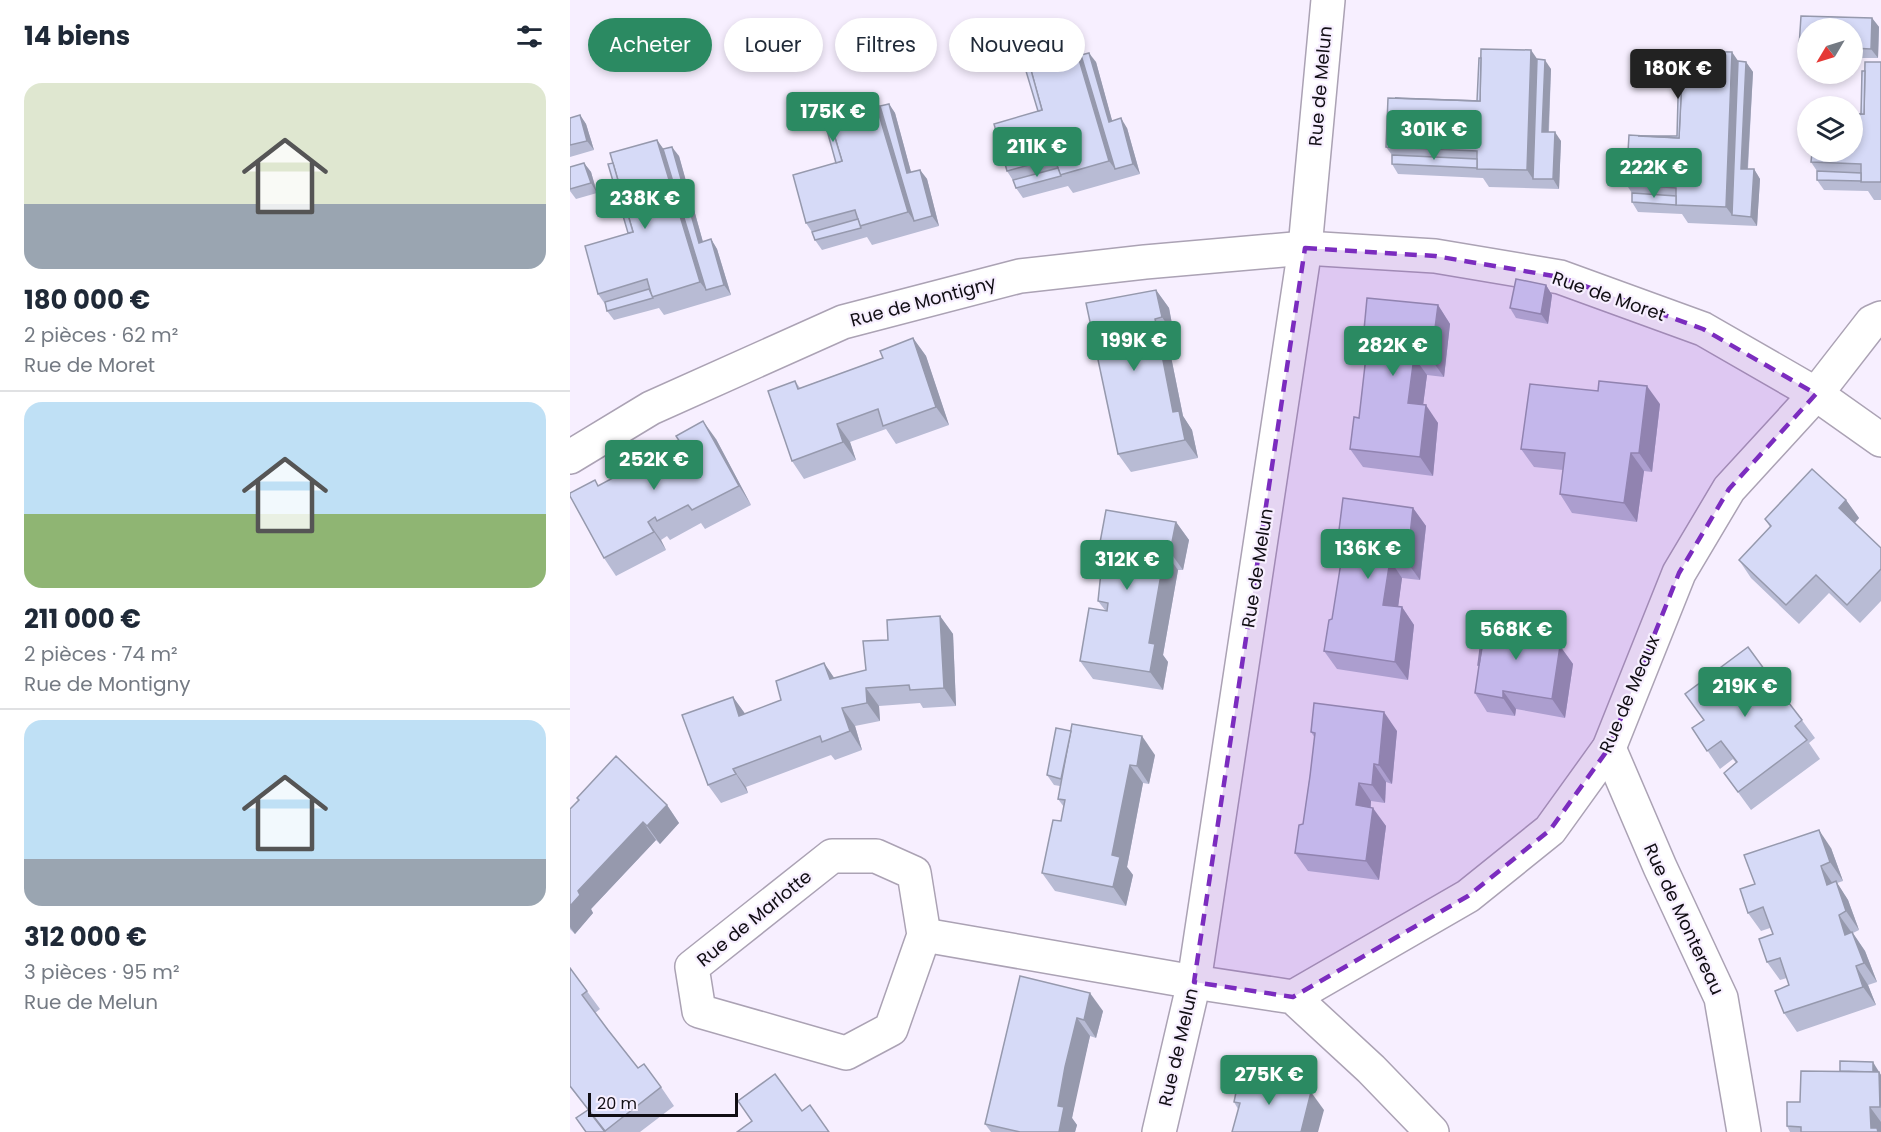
<!DOCTYPE html>
<html lang="fr">
<head>
<meta charset="utf-8">
<style>
  body { margin:0; font-family:Poppins,sans-serif; background:#f6f6f7; color:#1f2937; height:100vh; display:flex; flex-direction:column; font-size:22px; white-space:nowrap }
  * { box-sizing:border-box; margin:0 }
  p { font-size:20px; color:#747a83 }
  .icon { flex:none; width:33px; height:33px; fill:none; stroke:currentColor; stroke-width:2; stroke-linecap:round; stroke-linejoin:round }
  .map { position:relative; flex:1; overflow:hidden }
  .sheet { display:flex; flex-direction:column; background:#fff; width:570px }
  .sheet>* { flex:none }
  .top-card { position:absolute; left:18px; top:18px; width:570px; height:54px; display:flex; gap:12px }
  .needle { width:39px; rotate:232deg }
  .tools { position:absolute; left:1227px; top:18px; display:grid; gap:12px }
  .tools a { display:grid; place-items:center; width:66px; height:66px; border-radius:50%; background:#fff; box-shadow:0 3px 9px #0003; font-size:30px }
  .scale { position:absolute; left:18px; bottom:15px; width:150px; box-sizing:border-box; padding-left:6px; border:3px solid #110e14; border-top:0; font-size:16px; line-height:21px; white-space:nowrap; color:#110e14; -webkit-text-stroke:4px #f7efff; paint-order:stroke }
  .price { position:absolute; translate:-50% -51px; padding:0 14px; border-radius:6px; background:#2b8a62; color:#fff; font-size:20px; line-height:39px; filter:drop-shadow(0 2px 3px #0008) }
  .price::after { content:''; position:absolute; left:50%; top:36px; width:18px; height:14px; margin-left:-9px; background:inherit; clip-path:polygon(0 0,100% 0,50% 100%) }
  .price.active { background:#222; color:#fff }
  ul { padding:0; list-style:none }
  li { display:grid; align-content:center; gap:12px; height:318px; padding:0 24px }
  li+li { border-top:2px solid #e0e1e3 }
  li span { display:grid; place-items:center; height:186px; border-radius:18px; color:#555 }
  li>.icon { margin-inline-start:auto }
  span .icon { width:108px; height:108px; fill:#fffc; stroke-width:1 }
  li b { font-size:26px }
  h2 { display:flex; justify-content:space-between; align-items:center; height:72px; padding:0 24px; font-size:26px }
  .pill { padding:0 21px; border-radius:27px; background:#fff; box-shadow:0 3px 9px #0003; font-size:21px; line-height:54px }
  .pill.active { background:#2b8a62; color:#fff }
  main { display:flex; flex:1; min-height:0 }
  .map>svg:first-child { display:block }
  .lines { fill:none; stroke-linecap:round; stroke-linejoin:round }
  .street-casing { stroke:#aba2b4; stroke-width:36 }
  .street { stroke:#fff; stroke-width:33 }
  .wall { fill:#b8bbd4 }
  .shaded-wall { fill:#9699ad }
  .building { fill:#d6daf7; stroke:#9699ad; stroke-width:1.5 }
  .marked { fill:#7b2cbf; fill-opacity:0.2; stroke:#7b2cbf; stroke-width:4.5; stroke-dasharray:12 8; stroke-linejoin:round }
  .labels { text-anchor:middle; dominant-baseline:central; stroke-width:4.5; stroke-linejoin:round; paint-order:stroke }
  .street-label { font-size:18px; fill:#110e14; stroke:#f7efff }
</style>
</head>
<body>
<main>
<section class="sheet">
<h2>14 biens<svg class="icon" aria-label="filters" viewBox="0 0 24 24"><path d="M4 7h16M4 17h16"/><circle cx="9" cy="7" r="2"/><circle cx="15" cy="17" r="2"/></svg></h2>
<ul>
<li><span style="background:linear-gradient(#dfe7d0 65%,#9aa5b1 0)"><svg class="icon" aria-label="home" viewBox="0 0 24 24"><path d="M3 11l9-7 9 7M6 9v11h12V9"/></svg></span><div><b>180 000 €</b><p>2 pièces · 62 m²</p><p>Rue de Moret</p></div></li>
<li><span style="background:linear-gradient(#bfe0f5 60%,#8fb573 0)"><svg class="icon" aria-label="home" viewBox="0 0 24 24"><path d="M3 11l9-7 9 7M6 9v11h12V9"/></svg></span><div><b>211 000 €</b><p>2 pièces · 74 m²</p><p>Rue de Montigny</p></div></li>
<li><span style="background:linear-gradient(#bfe0f5 75%,#9aa5b1 0)"><svg class="icon" aria-label="home" viewBox="0 0 24 24"><path d="M3 11l9-7 9 7M6 9v11h12V9"/></svg></span><div><b>312 000 €</b><p>3 pièces · 95 m²</p><p>Rue de Melun</p></div></li>
</ul>
</section>
<div class="map">
<svg width="1311" height="1132" viewBox="0 0 1311 1132">
  <rect width="100%" height="100%" fill="#f7efff"/>
  <g class="lines">
    <defs>
      <g id="street">
        <polyline points="0,457 81,408 273,322 450,276 575,262 735,248 865,256 990,277 1133,329 1246,394 1311,440"/>
        <polyline points="1039,748 1090,867 1151,998 1174,1132"/>
        <polygon points="262,856 306,856 344,873 354,935 321,1029 276,1053 129,1011 122,967"/>
        <polyline points="354,935 624,982 723,997 801,1069 862,1132"/>
        <polyline points="723,997 898,896 980,830 1039,748 1109,573 1159,489 1246,394 1302,322 1311,318"/>
        <polyline points="589,1132 624,982 735,248 758,0"/>
      </g>
    </defs>
    <use href="#street" class="street-casing"/>
    <use href="#street" class="street"/>
  </g>
  <g class="wall">
    <polygon points="1231,16 1302,18 1309,27 1308,58 1282,58 1282,28 1238,28 1238,56 1236,56 1229,47"/>
    <polygon points="511,55 526,62 542,121 557,128 570,174 503,193 498,186 453,198 446,188 444,182 437,171 468,111"/>
    <polygon points="967,59 981,69 979,132 991,141 989,189 919,187 913,178 828,174 822,164 822,155 816,147 907,101"/>
    <polygon points="1168,61 1176,62 1183,72 1178,169 1184,169 1190,179 1187,226 1118,223 1112,214 1068,212 1062,202 1062,193 1056,184 1107,136"/>
    <polygon points="1311,62 1311,200 1304,200 1298,191 1254,190 1247,180 1247,171 1241,162 1291,114 1295,71"/>
    <polygon points="304,98 310,106 319,104 325,113 341,172 350,170 357,179 369,226 302,245 297,237 252,250 245,240 242,232 236,223 266,163 260,121"/>
    <polygon points="10,115 16,124 24,150 0,157 0,118"/>
    <polygon points="87,140 93,149 109,156 133,242 141,239 147,249 161,295 94,315 89,308 44,320 37,311 35,304 28,294 58,233"/>
    <polygon points="14,163 21,172 27,193 6,199 0,191 0,167"/>
    <polygon points="976,285 982,295 978,324 946,318 940,308"/>
    <polygon points="586,290 599,308 604,335 597,337 613,416 622,430 628,458 561,472 548,454"/>
    <polygon points="868,305 880,324 874,377 857,375 853,405 868,423 863,476 793,467 780,449 789,418 798,337 794,330"/>
    <polygon points="343,338 356,356 379,425 326,444 316,429 280,442 286,460 234,479 222,461 225,381 230,388 313,358"/>
    <polygon points="1090,404 1082,472 1074,471 1067,522 1002,513 990,494 993,470 964,467 951,449"/>
    <polygon points="146,439 181,505 135,529 131,523 100,540 97,536 91,540 96,550 46,576 34,558 29,486"/>
    <polygon points="1276,500 1289,518 1285,523 1311,548 1311,601 1290,623 1259,593 1229,624 1181,578 1169,560 1200,527 1195,519"/>
    <polygon points="843,508 856,526 850,580 832,578 828,606 832,607 844,625 838,680 767,669 754,651 762,619 775,537 769,530"/>
    <polygon points="606,522 619,540 613,570 608,570 593,655 598,662 593,690 523,679 510,661 535,610 528,601 531,572 526,564"/>
    <polygon points="370,616 383,634 386,706 353,708 350,703 309,706 310,721 285,726 292,750 265,760 261,755 176,787 178,793 151,803 138,785 163,697 175,714 211,700 254,663 264,678 296,670"/>
    <polygon points="967,625 980,643 980,644 990,646 1003,664 995,718 946,709 945,716 917,712 905,693 909,666 908,665"/>
    <polygon points="1200,677 1245,738 1239,743 1250,759 1181,810 1154,773 1166,763 1163,759 1150,769 1122,728 1134,720 1115,694"/>
    <polygon points="827,731 822,784 816,782 815,803 801,801 801,807 816,826 809,880 738,871 725,853 733,824 745,738 741,732"/>
    <polygon points="585,755 579,784 573,783 557,867 563,875 556,906 485,891 472,873 491,821 494,807 488,799 490,786 484,785 477,775"/>
    <polygon points="7,798 97,805 109,823 90,844 86,840 21,909 23,913 5,934 0,929 0,809 8,800"/>
    <polygon points="1261,848 1273,881 1267,883 1278,900 1289,930 1283,933 1295,951 1307,982 1298,985 1306,1005 1227,1032 1214,1013 1219,985 1217,978 1210,980 1197,962 1203,934 1200,928 1191,931 1178,913 1185,884"/>
    <polygon points="0,968 30,1009 25,1013 68,1068 91,1087 104,1106 70,1132 16,1132 18,1110 0,1087"/>
    <polygon points="450,976 533,1011 526,1038 520,1036 508,1085 502,1118 507,1125 505,1132 421,1132 415,1124"/>
    <polygon points="1309,1072 1311,1075 1311,1132 1220,1132 1217,1126 1230,1102"/>
    <polygon points="664,1102 754,1110 668,1109"/>
  </g>
  <g class="shaded-wall">
    <polygon points="1302,18 1309,27 1308,58 1301,49"/>
    <polygon points="505,46 518,64 545,169 539,161"/>
    <polygon points="961,50 974,69 963,179 957,170"/>
    <polygon points="1162,52 1175,71 1176,62 1183,72 1177,178 1162,215 1156,207"/>
    <polygon points="519,53 526,62 545,131 539,122"/>
    <polygon points="975,60 981,69 978,141 972,132"/>
    <polygon points="304,98 317,116 344,221 338,212"/>
    <polygon points="319,104 325,113 344,183 337,173"/>
    <polygon points="10,115 16,124 24,150 17,141"/>
    <polygon points="551,118 557,128 570,174 563,164"/>
    <polygon points="985,132 991,141 989,189 983,179"/>
    <polygon points="87,140 100,158 136,290 130,282"/>
    <polygon points="102,147 109,156 136,253 129,243"/>
    <polygon points="14,163 21,172 27,193 21,183"/>
    <polygon points="1184,169 1190,179 1187,226 1181,217"/>
    <polygon points="350,170 357,179 369,226 362,216"/>
    <polygon points="141,239 147,249 161,295 154,285"/>
    <polygon points="976,285 982,295 978,324 971,314"/>
    <polygon points="586,290 599,308 604,335 592,317"/>
    <polygon points="868,305 880,324 874,377 861,359"/>
    <polygon points="585,319 597,337 613,416 622,430 628,458 615,440 603,412"/>
    <polygon points="343,338 356,356 379,425 366,407"/>
    <polygon points="844,357 857,375 851,421 838,403"/>
    <polygon points="1077,386 1090,404 1082,472 1069,453"/>
    <polygon points="856,405 868,423 863,476 850,457"/>
    <polygon points="133,421 146,439 181,505 169,486"/>
    <polygon points="267,424 280,442 286,460 273,442"/>
    <polygon points="1061,453 1074,471 1067,522 1054,503"/>
    <polygon points="1276,500 1289,518 1282,526 1269,508"/>
    <polygon points="843,508 856,526 850,580 837,562"/>
    <polygon points="78,522 91,540 96,550 84,532"/>
    <polygon points="606,522 619,540 613,570 600,552"/>
    <polygon points="595,552 608,570 593,655 598,662 593,690 580,672 579,643"/>
    <polygon points="820,560 832,578 826,623 813,605"/>
    <polygon points="832,607 844,625 838,680 825,662"/>
    <polygon points="370,616 383,634 386,706 374,688"/>
    <polygon points="967,625 980,643 978,661 965,643"/>
    <polygon points="990,646 1003,664 995,718 982,699"/>
    <polygon points="254,663 267,682 260,679"/>
    <polygon points="296,688 309,706 310,721 297,703"/>
    <polygon points="933,691 946,709 945,716 933,698"/>
    <polygon points="163,697 176,715 169,716"/>
    <polygon points="272,708 285,726 292,750 280,731"/>
    <polygon points="814,712 827,731 822,784 809,765"/>
    <polygon points="572,736 585,755 579,784 567,766"/>
    <polygon points="804,764 816,782 815,803 802,785"/>
    <polygon points="560,765 573,783 557,867 563,875 556,906 543,887 542,855"/>
    <polygon points="163,769 176,787 178,793 166,774"/>
    <polygon points="789,783 801,801 799,823 786,805"/>
    <polygon points="97,805 109,823 90,844 77,826"/>
    <polygon points="803,808 816,826 809,880 796,861"/>
    <polygon points="73,822 86,840 21,909 23,913 5,934 0,927 0,906 8,891"/>
    <polygon points="1249,830 1261,848 1273,881 1260,862"/>
    <polygon points="1251,866 1263,884 1257,885"/>
    <polygon points="1266,881 1278,900 1289,930 1276,911"/>
    <polygon points="1269,915 1282,933 1275,935"/>
    <polygon points="1282,932 1295,951 1307,982 1294,963"/>
    <polygon points="1286,966 1298,985 1306,1005 1293,987"/>
    <polygon points="520,993 533,1011 526,1038 514,1020"/>
    <polygon points="507,1018 520,1036 502,1118 507,1125 505,1132 489,1132 488,1106 495,1067"/>
    <polygon points="1303,1062 1311,1075 1311,1108 1302,1081"/>
    <polygon points="741,1092 754,1110 748,1132 731,1132"/>
    <polygon points="1300,1107 1311,1122 1311,1132 1304,1132 1301,1128"/>
  </g>
  <g class="building">
    <polygon points="1231,16 1302,18 1301,49 1282,48 1282,28 1238,28 1238,47 1229,47"/>
    <polygon points="505,46 539,161 490,175 485,158 437,171 424,124 472,110 458,60"/>
    <polygon points="911,49 961,50 957,170 907,169 907,151 816,147 818,98 910,101"/>
    <polygon points="1113,51 1162,52 1156,207 1106,205 1106,188 1056,184 1059,135 1109,138"/>
    <polygon points="519,53 539,122 551,118 563,164 545,169 511,55"/>
    <polygon points="909,58 911,58 910,101 825,98 907,101"/>
    <polygon points="967,59 975,60 972,132 985,132 983,179 963,179"/>
    <polygon points="1109,60 1113,60 1109,138 1068,136 1107,136"/>
    <polygon points="1168,61 1176,62 1171,169 1184,169 1181,217 1162,215"/>
    <polygon points="1295,62 1311,62 1311,182 1291,182 1291,164 1241,162 1242,152 1282,152 1282,114 1294,114"/>
    <polygon points="461,70 472,110 468,111 456,71"/>
    <polygon points="1292,71 1295,71 1294,114 1282,114 1291,114"/>
    <polygon points="304,98 338,212 290,226 285,210 236,223 223,175 272,161 257,111"/>
    <polygon points="319,104 337,173 350,170 362,216 344,221 310,106"/>
    <polygon points="10,115 17,141 0,145 0,118"/>
    <polygon points="260,121 272,161 266,163 255,123"/>
    <polygon points="87,140 130,282 82,297 77,279 28,294 15,246 63,232 40,153"/>
    <polygon points="102,147 129,243 141,239 154,285 136,290 93,149"/>
    <polygon points="822,155 907,159 907,168 822,164"/>
    <polygon points="14,163 21,183 0,189 0,167"/>
    <polygon points="43,163 63,232 58,233 38,164"/>
    <polygon points="488,168 491,176 446,188 443,180"/>
    <polygon points="1247,171 1291,173 1291,181 1247,180"/>
    <polygon points="1062,193 1106,196 1106,205 1062,202"/>
    <polygon points="288,219 291,228 245,240 242,232"/>
    <polygon points="946,279 976,285 971,314 940,308"/>
    <polygon points="79,289 83,298 37,311 35,302"/>
    <polygon points="586,290 592,317 585,319 603,412 609,411 615,440 548,454 516,303"/>
    <polygon points="797,298 868,305 861,359 844,357 838,403 856,405 850,457 780,449 784,417 789,418 799,330 794,330"/>
    <polygon points="343,338 366,407 313,426 308,409 267,424 273,442 222,461 198,391 225,381 228,389 313,358 310,351"/>
    <polygon points="1029,381 1077,386 1069,453 1061,453 1054,503 990,494 995,453 951,449 960,384 1028,391"/>
    <polygon points="133,421 169,486 122,510 118,505 87,521 85,517 78,522 84,532 34,558 0,496 0,493 25,480 28,486 110,442 106,436"/>
    <polygon points="1242,469 1276,500 1269,508 1311,548 1311,569 1277,605 1246,575 1216,605 1169,560 1201,526 1195,519"/>
    <polygon points="773,498 843,508 837,562 820,560 813,605 832,607 825,662 754,651 759,620 762,619 776,531 769,530"/>
    <polygon points="536,510 606,522 600,552 595,552 579,643 585,644 580,672 510,661 519,608 537,611 538,603 528,601 531,572 543,574 545,567 526,564"/>
    <polygon points="370,616 374,688 340,690 339,685 296,688 297,703 272,708 280,731 252,742 250,736 163,769 166,774 138,785 112,715 163,697 169,716 211,700 206,681 254,663 260,679 296,670 293,641 318,640 317,620"/>
    <polygon points="916,618 967,625 965,643 990,646 982,699 933,691 933,698 905,693"/>
    <polygon points="911,642 913,642 909,665 908,665"/>
    <polygon points="1178,647 1200,677 1193,682 1206,699 1212,694 1232,720 1225,726 1237,740 1168,792 1154,773 1167,762 1151,741 1137,751 1122,728 1134,720 1115,694"/>
    <polygon points="744,703 814,712 809,765 804,764 802,785 789,783 786,805 803,808 796,861 725,853 729,825 733,824 740,776 745,733 741,732"/>
    <polygon points="502,724 572,736 567,766 560,765 542,855 550,857 543,887 472,873 483,820 491,821 495,800 488,799"/>
    <polygon points="486,728 501,731 491,779 477,775"/>
    <polygon points="46,756 97,805 77,826 73,822 8,891 10,895 0,906 0,809 9,800 7,798"/>
    <polygon points="1249,830 1260,862 1251,866 1257,885 1266,881 1276,911 1269,915 1275,935 1282,932 1294,963 1286,966 1293,987 1214,1013 1205,991 1219,985 1210,958 1197,962 1189,939 1203,934 1193,907 1178,913 1170,889 1185,884 1174,855"/>
    <polygon points="0,968 17,991 12,995 38,1030 68,1068 74,1064 91,1087 35,1131 0,1086"/>
    <polygon points="450,976 520,993 514,1020 507,1018 495,1067 488,1106 494,1107 489,1132 450,1132 415,1124"/>
    <polygon points="1270,1061 1303,1062 1303,1072 1270,1071"/>
    <polygon points="1231,1071 1309,1072 1310,1107 1300,1107 1301,1128 1307,1128 1308,1132 1231,1132 1231,1127 1217,1126 1217,1102 1230,1102"/>
    <polygon points="670,1073 741,1092 731,1132 662,1132 670,1103 664,1102"/>
    <polygon points="205,1074 232,1111 240,1105 259,1132 167,1132 182,1121 168,1101"/>
    <polygon points="18,1110 35,1132 16,1132 6,1118"/>
  </g>
  <path class="marked" d="M735,248L865,256L990,277L1133,329L1246,394L1159,489L1109,573L1039,748L980,830L898,896L723,997L624,982Z"/>
  <g class="labels">
    <g class="street-label">
      <text transform="translate(750 86) rotate(-85)">Rue de Melun</text>
      <text transform="translate(1039 296) rotate(19)">Rue de Moret</text>
      <text transform="translate(353 301) rotate(-15)">Rue de Montigny</text>
      <text transform="translate(687 568) rotate(-81)">Rue de Melun</text>
      <text transform="translate(1059 694) rotate(-67)">Rue de Meaux</text>
      <text transform="translate(184 918) rotate(-39)">Rue de Marlotte</text>
      <text transform="translate(1114 919) rotate(65)">Rue de Montereau</text>
      <text transform="translate(608 1047) rotate(-77)">Rue de Melun</text>
    </g>
  </g>
</svg>
<div class="tools">
<a><svg class="needle" viewBox="-14 -14 28 28"><path d="M0-13l5 13h-10z" fill="#e53935"/><path d="M0 13l5-13h-10z" fill="#747a83"/></svg></a>
<a><svg class="icon" aria-label="layers" viewBox="0 0 24 24"><path d="M12 4l9 5-9 5-9-5zM3 14l9 5 9-5"/></svg></a>
</div>
<div class="scale">20 m</div>
<b class="price active" style="left:1108px;top:100px">180K €</b>
<b class="price" style="left:263px;top:143px">175K €</b>
<b class="price" style="left:864px;top:161px">301K €</b>
<b class="price" style="left:467px;top:178px">211K €</b>
<b class="price" style="left:1084px;top:199px">222K €</b>
<b class="price" style="left:75px;top:230px">238K €</b>
<b class="price" style="left:564px;top:372px">199K €</b>
<b class="price" style="left:823px;top:377px">282K €</b>
<b class="price" style="left:84px;top:491px">252K €</b>
<b class="price" style="left:798px;top:580px">136K €</b>
<b class="price" style="left:557px;top:591px">312K €</b>
<b class="price" style="left:946px;top:661px">568K €</b>
<b class="price" style="left:1175px;top:718px">219K €</b>
<b class="price" style="left:699px;top:1106px">275K €</b>
<div class="top-card">
<a class="pill active">Acheter</a>
<a class="pill">Louer</a>
<a class="pill">Filtres</a>
<a class="pill">Nouveau</a>
</div>
</div>
</main>
</body>
</html>
